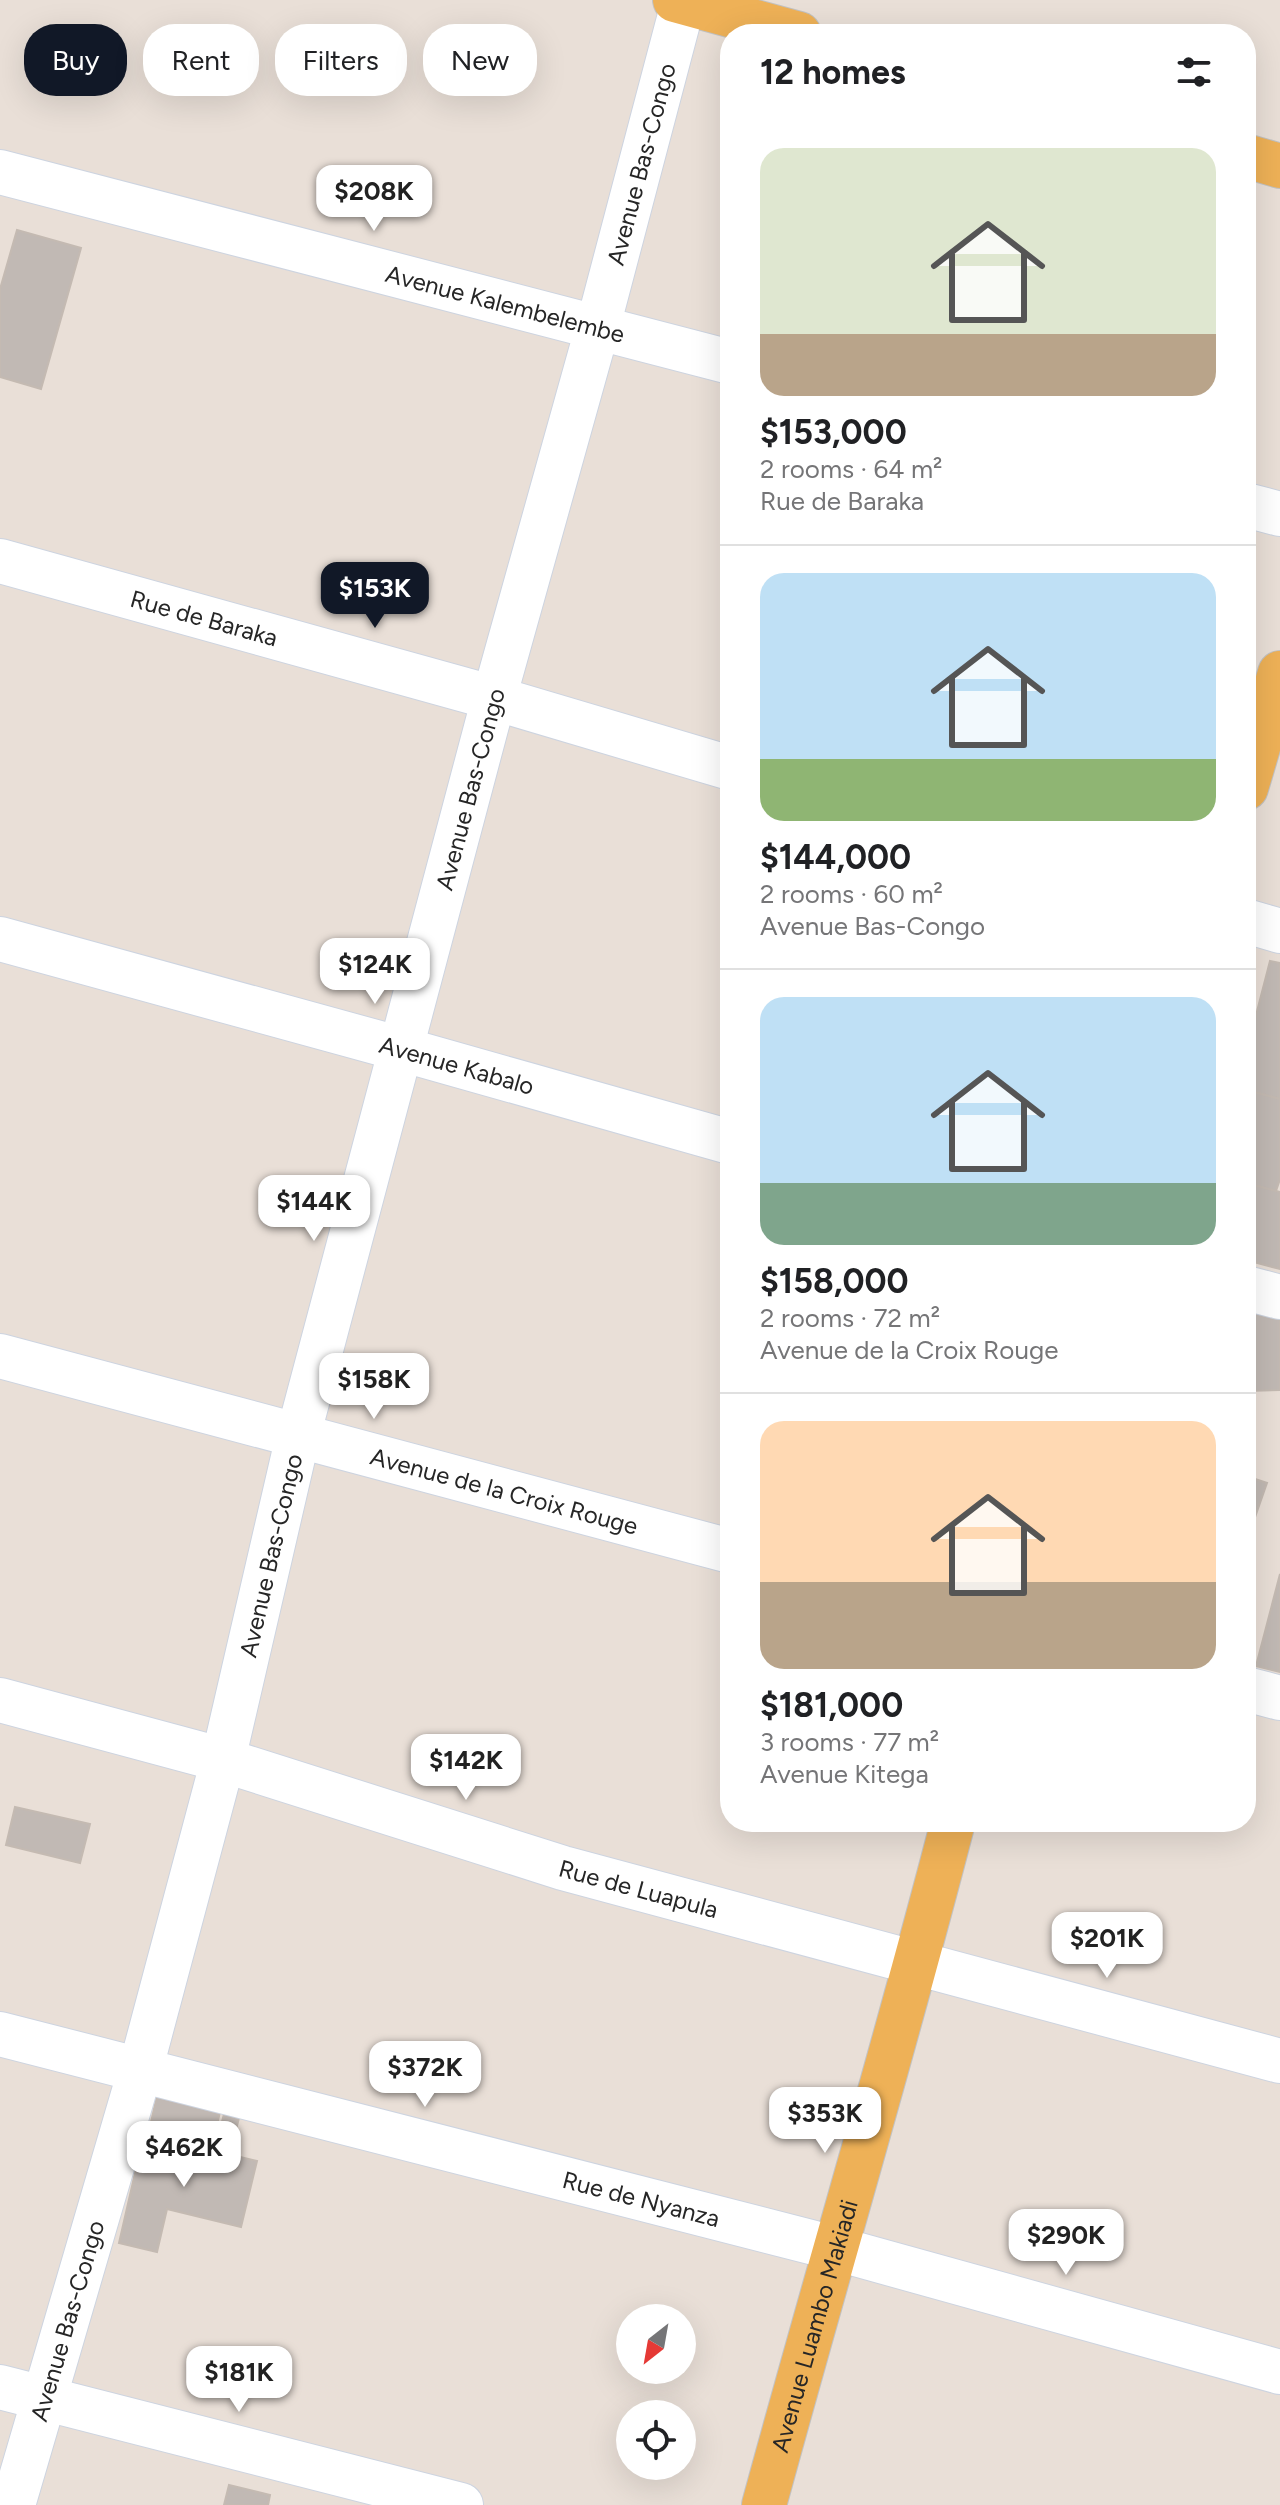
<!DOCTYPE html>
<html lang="en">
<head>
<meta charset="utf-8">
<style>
  body { margin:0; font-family:Figtree,sans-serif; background:#f6f6f6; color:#202124; height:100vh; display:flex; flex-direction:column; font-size:30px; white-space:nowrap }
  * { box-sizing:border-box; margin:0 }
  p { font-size:26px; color:#757577 }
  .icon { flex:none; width:44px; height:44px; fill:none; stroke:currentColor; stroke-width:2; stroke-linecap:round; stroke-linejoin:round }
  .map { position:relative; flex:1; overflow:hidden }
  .details { position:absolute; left:720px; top:24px; width:536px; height:1808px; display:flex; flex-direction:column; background:#fff; border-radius:32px; box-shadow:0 8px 32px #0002 }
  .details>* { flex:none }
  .hud { position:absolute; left:24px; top:24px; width:576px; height:72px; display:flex; gap:16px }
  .needle { width:52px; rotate:211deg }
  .controls { position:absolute; left:616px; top:2304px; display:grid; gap:16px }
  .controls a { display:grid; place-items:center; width:80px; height:80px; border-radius:50%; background:#fff; box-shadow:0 8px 32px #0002; font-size:40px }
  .price { position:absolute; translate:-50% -68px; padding:0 18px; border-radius:16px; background:#fff; color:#222; font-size:26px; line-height:52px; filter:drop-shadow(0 2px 4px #0008) }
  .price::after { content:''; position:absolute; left:50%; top:48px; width:24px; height:18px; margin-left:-12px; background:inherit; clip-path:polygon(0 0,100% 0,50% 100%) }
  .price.selected { background:#111827; color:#fff }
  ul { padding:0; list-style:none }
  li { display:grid; align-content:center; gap:16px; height:424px; padding:0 40px }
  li+li { border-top:2px solid #e0e0e0 }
  li span { display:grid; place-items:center; height:248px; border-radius:24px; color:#555 }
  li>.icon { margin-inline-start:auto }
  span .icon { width:144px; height:144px; fill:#fffc; stroke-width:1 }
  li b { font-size:34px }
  h2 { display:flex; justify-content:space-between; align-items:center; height:96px; padding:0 40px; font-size:34px }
  .chip { padding:0 28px; border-radius:32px; background:#fff; box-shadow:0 8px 32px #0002; font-size:28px; line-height:72px }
  .chip.selected { background:#111827; color:#fff }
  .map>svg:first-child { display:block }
  .building { fill:#c1b9b4; stroke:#c4bab2; stroke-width:2 }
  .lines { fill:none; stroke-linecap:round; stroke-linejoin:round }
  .minor-casing { stroke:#cdd4e0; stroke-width:46 }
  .major-casing { stroke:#c2c2c2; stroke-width:46 }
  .minor { stroke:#fff; stroke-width:44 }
  .major { stroke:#eeb157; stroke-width:44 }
  .labels { text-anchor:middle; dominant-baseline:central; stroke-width:8; stroke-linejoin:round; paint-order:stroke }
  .street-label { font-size:24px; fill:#262626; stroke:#fff }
</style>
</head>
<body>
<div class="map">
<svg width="1280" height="2505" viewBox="0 0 1280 2505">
  <rect width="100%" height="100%" fill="#e9dfd7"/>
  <g class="building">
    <polygon points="17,230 81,248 41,389 0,377 0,289"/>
    <polygon points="1270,961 1280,963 1280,1099 1246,1090 1246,1054"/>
    <polygon points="1246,1090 1280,1099 1280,1179 1276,1191 1246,1183"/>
    <polygon points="1246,1183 1280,1192 1280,1269 1246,1260"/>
    <polygon points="1246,1309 1280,1317 1280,1390 1246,1391"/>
    <polygon points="1246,1476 1267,1483 1246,1543"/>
    <polygon points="1280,1574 1280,1672 1256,1666"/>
    <polygon points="15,1807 90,1824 80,1863 6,1845"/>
    <polygon points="157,2096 220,2112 212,2146 149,2131"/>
    <polygon points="224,2114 239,2118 231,2149 216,2145"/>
    <polygon points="144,2134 257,2161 241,2227 167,2209 157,2252 119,2243"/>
    <polygon points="229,2485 270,2495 268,2505 224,2505"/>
  </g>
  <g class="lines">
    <defs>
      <g id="minor">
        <path id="s1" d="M0,172L730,362"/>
        <polyline points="1246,505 1280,514"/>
        <path id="s2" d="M0,561L494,698L730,768"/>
        <polyline points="1246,921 1280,931"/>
        <path id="s3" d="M0,939L401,1049L730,1142"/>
        <polyline points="1246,1288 1280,1297"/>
        <path id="s4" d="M0,1356L730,1551"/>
        <polyline points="1246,1689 1280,1698"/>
        <path id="s5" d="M0,1700L223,1760L563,1868L1280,2061"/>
        <path id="s6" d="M0,2034L834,2248L1280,2372"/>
        <polyline points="0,2387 461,2505"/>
        <path id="s7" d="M13,2505L140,2071L223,1760L298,1436L494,698L598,326L684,0"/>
      </g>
      <g id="major">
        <polyline points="675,0 799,34"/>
        <polyline points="1246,156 1280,166"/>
        <polyline points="1246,788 1280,673"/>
        <path id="s8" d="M764,2505C826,2277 894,2051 953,1822"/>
      </g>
    </defs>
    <use href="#minor" class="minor-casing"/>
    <use href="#major" class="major-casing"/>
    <use href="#minor" class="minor"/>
    <use href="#major" class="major"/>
  </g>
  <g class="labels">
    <g class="street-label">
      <text stroke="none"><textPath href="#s7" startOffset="2424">Avenue Bas-Congo</textPath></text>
      <text stroke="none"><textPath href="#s1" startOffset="522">Avenue Kalembelembe</textPath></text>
      <text stroke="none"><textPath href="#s2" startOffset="212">Rue de Baraka</textPath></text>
      <text stroke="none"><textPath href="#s7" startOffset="1776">Avenue Bas-Congo</textPath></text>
      <text stroke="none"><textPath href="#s3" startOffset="474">Avenue Kabalo</textPath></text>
      <text stroke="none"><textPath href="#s4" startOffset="522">Avenue de la Croix Rouge</textPath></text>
      <text stroke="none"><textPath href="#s7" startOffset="984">Avenue Bas-Congo</textPath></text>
      <text stroke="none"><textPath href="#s5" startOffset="666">Rue de Luapula</textPath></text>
      <text stroke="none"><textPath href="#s6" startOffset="662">Rue de Nyanza</textPath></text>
      <text stroke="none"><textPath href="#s7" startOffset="192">Avenue Bas-Congo</textPath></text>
      <text stroke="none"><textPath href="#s8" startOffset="186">Avenue Luambo Makiadi</textPath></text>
    </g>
  </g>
</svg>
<div class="controls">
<a><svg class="needle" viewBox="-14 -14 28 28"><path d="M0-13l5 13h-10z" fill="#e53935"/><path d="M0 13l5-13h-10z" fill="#757577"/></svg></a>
<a><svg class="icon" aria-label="locate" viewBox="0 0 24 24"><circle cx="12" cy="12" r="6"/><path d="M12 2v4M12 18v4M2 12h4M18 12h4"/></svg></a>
</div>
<b class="price" style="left:374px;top:233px">$208K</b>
<b class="price selected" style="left:375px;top:630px">$153K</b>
<b class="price" style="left:375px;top:1006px">$124K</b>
<b class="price" style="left:314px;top:1243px">$144K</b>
<b class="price" style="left:374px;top:1421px">$158K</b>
<b class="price" style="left:466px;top:1802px">$142K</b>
<b class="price" style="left:1107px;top:1980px">$201K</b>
<b class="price" style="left:425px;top:2109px">$372K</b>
<b class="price" style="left:825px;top:2155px">$353K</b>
<b class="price" style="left:184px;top:2189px">$462K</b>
<b class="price" style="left:1066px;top:2277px">$290K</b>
<b class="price" style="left:239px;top:2414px">$181K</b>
<div class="hud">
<a class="chip selected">Buy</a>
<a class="chip">Rent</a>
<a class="chip">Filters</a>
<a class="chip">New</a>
</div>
<section class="details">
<h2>12 homes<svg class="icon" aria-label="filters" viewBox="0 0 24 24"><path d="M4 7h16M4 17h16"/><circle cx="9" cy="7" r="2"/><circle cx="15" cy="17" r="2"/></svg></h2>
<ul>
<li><span style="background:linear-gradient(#dfe7d0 75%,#b9a48a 0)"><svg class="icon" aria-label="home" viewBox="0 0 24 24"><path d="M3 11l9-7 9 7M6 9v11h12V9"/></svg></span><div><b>$153,000</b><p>2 rooms · 64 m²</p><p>Rue de Baraka</p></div></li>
<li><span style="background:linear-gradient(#bfe0f5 75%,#8fb573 0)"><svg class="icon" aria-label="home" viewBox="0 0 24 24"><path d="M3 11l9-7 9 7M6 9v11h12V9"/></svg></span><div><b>$144,000</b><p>2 rooms · 60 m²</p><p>Avenue Bas-Congo</p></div></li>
<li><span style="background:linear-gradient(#bfe0f5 75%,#7fa58c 0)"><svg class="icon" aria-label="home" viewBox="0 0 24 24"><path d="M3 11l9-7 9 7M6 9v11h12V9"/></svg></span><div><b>$158,000</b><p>2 rooms · 72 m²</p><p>Avenue de la Croix Rouge</p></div></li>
<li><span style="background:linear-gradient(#ffd9b3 65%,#b9a48a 0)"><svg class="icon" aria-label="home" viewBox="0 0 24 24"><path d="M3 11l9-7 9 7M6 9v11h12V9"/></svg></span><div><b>$181,000</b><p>3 rooms · 77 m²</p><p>Avenue Kitega</p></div></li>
</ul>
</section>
</div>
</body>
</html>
